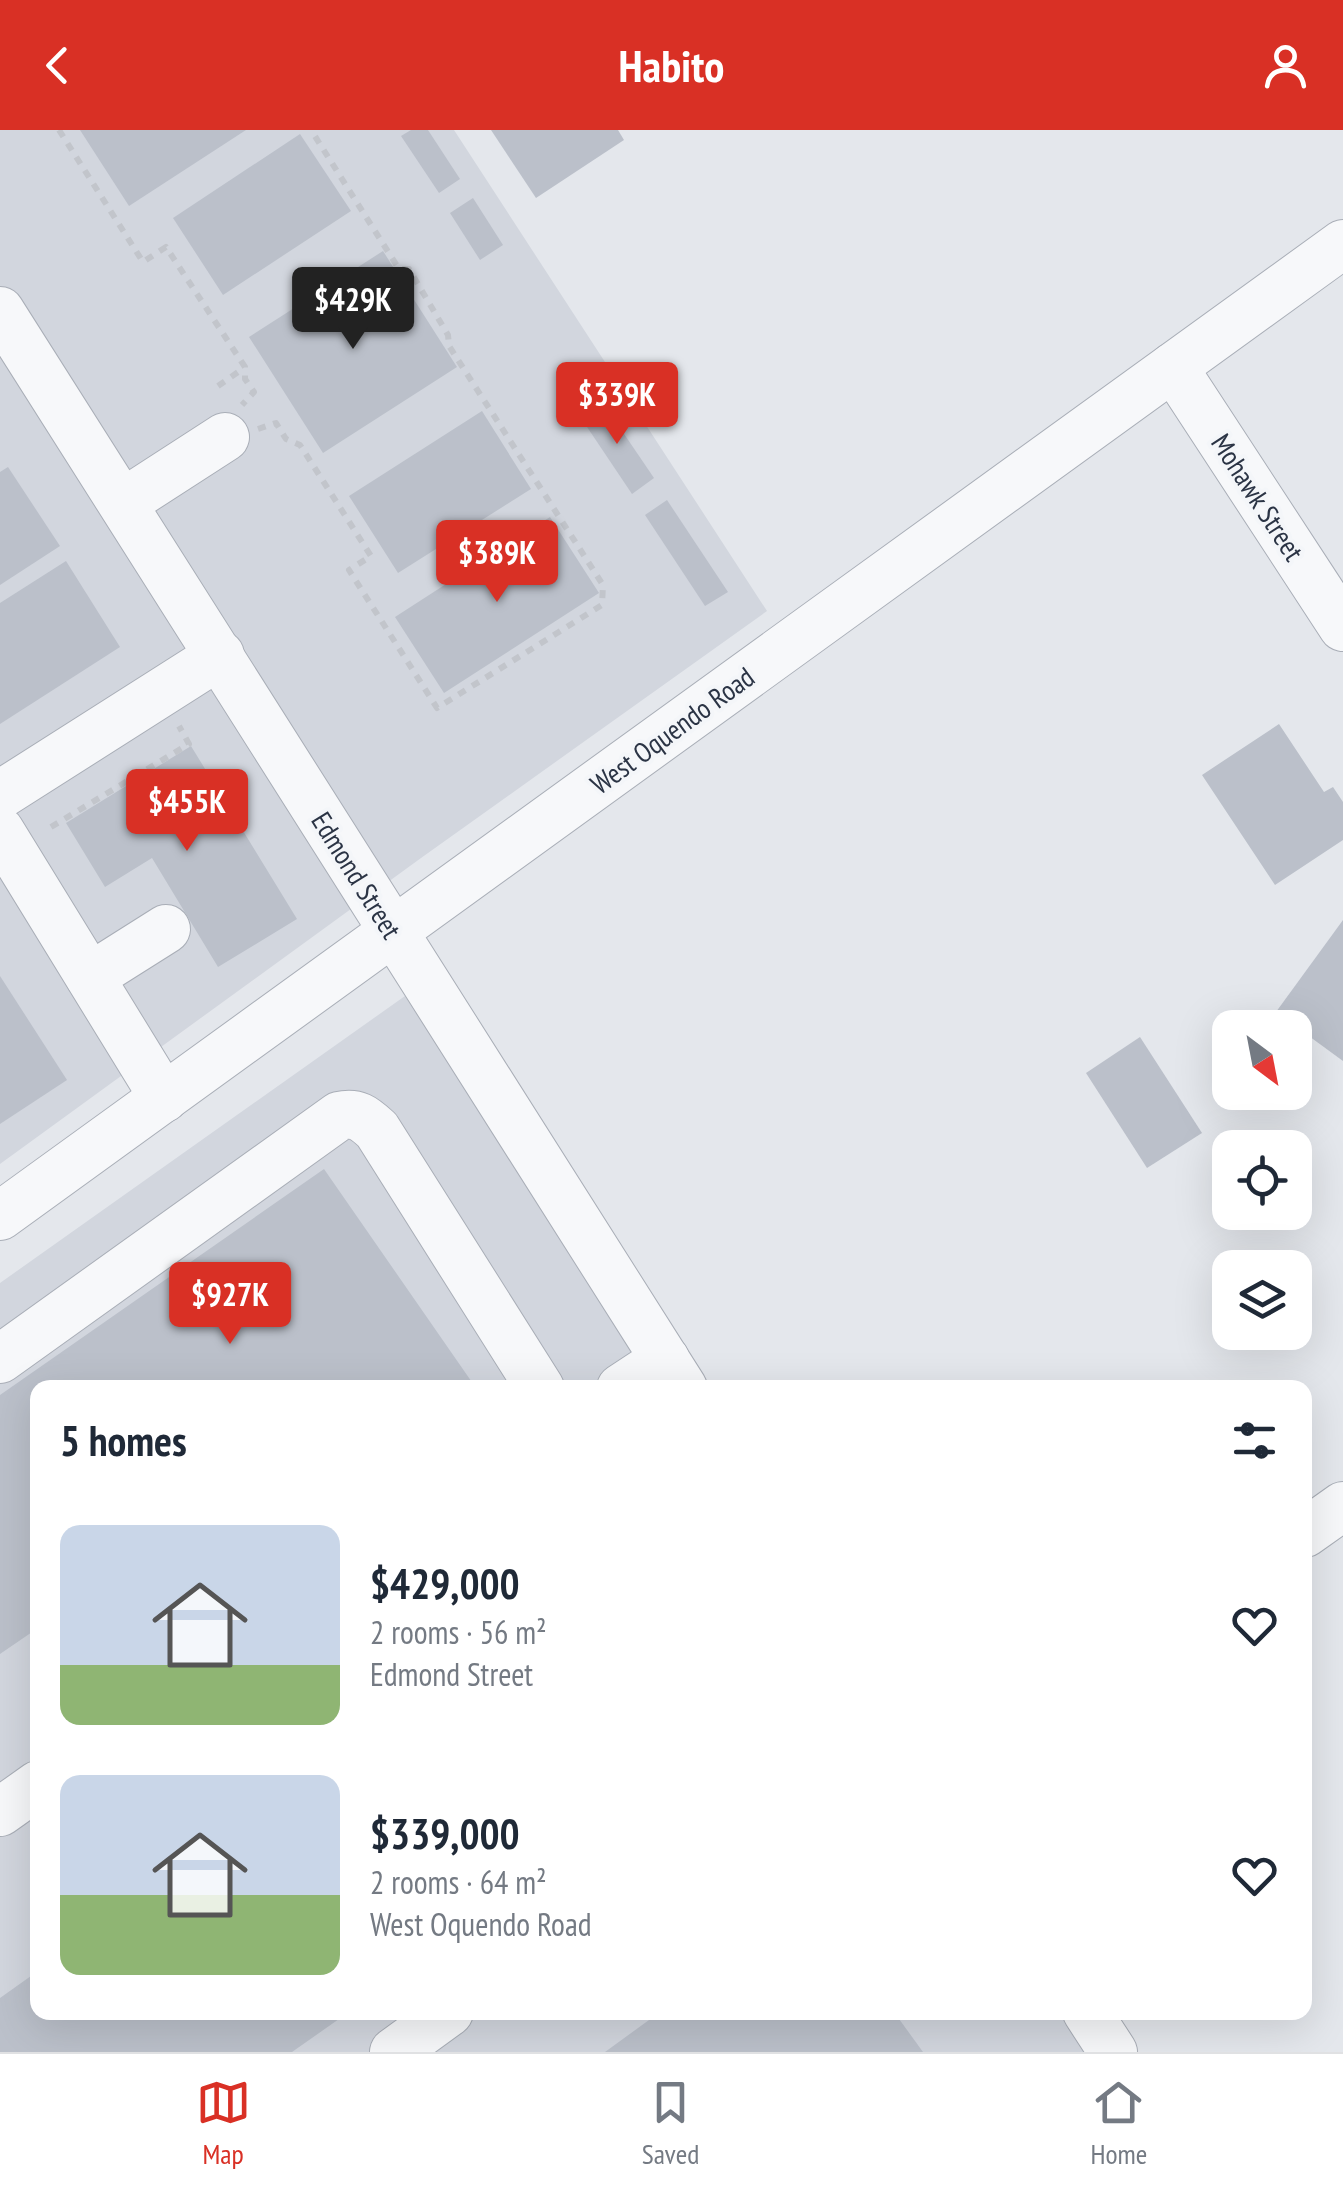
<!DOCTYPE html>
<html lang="en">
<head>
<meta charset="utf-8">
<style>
  body { margin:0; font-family:"PT Sans Narrow",sans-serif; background:#f6f6f7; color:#1f2937; height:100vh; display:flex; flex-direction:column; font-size:38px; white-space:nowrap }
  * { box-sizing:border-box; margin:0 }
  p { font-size:32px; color:#747a83 }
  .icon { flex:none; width:55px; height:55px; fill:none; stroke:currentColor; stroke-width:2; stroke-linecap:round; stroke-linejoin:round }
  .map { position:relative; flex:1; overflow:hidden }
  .sheet { position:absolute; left:30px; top:1250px; width:1282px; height:640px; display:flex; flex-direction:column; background:#fff; border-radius:20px; box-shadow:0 10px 40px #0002 }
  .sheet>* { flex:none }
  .needle { width:65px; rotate:148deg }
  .buttons { position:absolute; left:1212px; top:880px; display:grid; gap:20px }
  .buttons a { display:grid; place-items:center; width:100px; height:100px; border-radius:20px; background:#fff; box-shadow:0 10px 40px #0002; font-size:50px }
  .price { position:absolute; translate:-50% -85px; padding:0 22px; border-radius:10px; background:#d93025; color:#fff; font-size:32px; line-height:65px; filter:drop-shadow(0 2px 5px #0008) }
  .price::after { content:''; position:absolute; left:50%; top:60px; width:30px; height:22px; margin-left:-15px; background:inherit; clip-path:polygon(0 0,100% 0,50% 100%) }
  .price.current { background:#222; color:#fff }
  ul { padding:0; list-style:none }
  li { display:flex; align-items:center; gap:30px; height:250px; padding:0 30px }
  li span { display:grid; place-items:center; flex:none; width:280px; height:200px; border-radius:20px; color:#555 }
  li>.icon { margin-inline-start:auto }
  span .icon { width:120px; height:120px; fill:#fffc; stroke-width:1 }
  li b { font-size:42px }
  h2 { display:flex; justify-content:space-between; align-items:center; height:120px; padding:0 30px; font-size:42px }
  header { display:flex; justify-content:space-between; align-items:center; height:130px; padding:0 30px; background:#d93025; color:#fff; font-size:45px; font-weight:700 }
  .tab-bar { display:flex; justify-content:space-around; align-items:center; height:140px; border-top:2px solid #e0e1e3; background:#fff; font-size:28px; color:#747a83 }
  .tab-bar a { display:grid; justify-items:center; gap:5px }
  .tab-bar .current { color:#d93025 }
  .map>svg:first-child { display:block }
  .built { fill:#d2d6de }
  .building { fill:#bbc0ca }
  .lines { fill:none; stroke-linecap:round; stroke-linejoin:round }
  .minor-casing { stroke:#a9aeb7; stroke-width:50 }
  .path { stroke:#c2c5cb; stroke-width:6; stroke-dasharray:8 8; stroke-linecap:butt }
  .minor { stroke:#f7f8fa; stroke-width:48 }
  .labels { text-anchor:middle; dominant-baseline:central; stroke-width:8; stroke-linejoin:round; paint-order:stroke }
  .street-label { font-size:28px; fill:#2b3445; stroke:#f4f6f9 }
</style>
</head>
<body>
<header><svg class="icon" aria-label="back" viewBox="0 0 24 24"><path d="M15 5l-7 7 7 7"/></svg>Habito<svg class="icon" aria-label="person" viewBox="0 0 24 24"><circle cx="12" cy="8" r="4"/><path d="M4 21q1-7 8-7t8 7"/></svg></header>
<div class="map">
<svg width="1343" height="1922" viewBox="0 0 1343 1922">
  <rect width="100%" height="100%" fill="#e4e7ec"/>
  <g class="built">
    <polygon points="0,0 454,0 767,481 421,728 0,1034"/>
    <polygon points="405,866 663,1257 38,1258 38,1882 1076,1882 1102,1922 0,1922 0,1153"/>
  </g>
  <g class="building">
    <polygon points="80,0 246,0 129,76"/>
    <polygon points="411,0 428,0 460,49 439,63 401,6"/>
    <polygon points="491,0 618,0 624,10 536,68"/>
    <polygon points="300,4 351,81 223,165 173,88"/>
    <polygon points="473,68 503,115 480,130 450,83"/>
    <polygon points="383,121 457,237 323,323 249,207"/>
    <polygon points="601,270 654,348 632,364 579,285"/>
    <polygon points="482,281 531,359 398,443 349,366"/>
    <polygon points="8,337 60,416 0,455 0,342"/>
    <polygon points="667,370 728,462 705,476 645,385"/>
    <polygon points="550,387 599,463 444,563 395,487"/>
    <polygon points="66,431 120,517 0,594 0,473"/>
    <polygon points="1279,594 1324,662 1333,657 1343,672 1343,710 1275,755 1202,645"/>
    <polygon points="191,616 297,789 218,837 152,728 105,757 66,693"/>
    <polygon points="1343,790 1343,931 1276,882"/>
    <polygon points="0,846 67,950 0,994"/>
    <polygon points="1140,907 1202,1003 1147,1038 1086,943"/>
    <polygon points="324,1039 476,1258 38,1258 38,1498 0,1524 0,1265"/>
    <polygon points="1230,1149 1230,1177 1217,1157"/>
    <polygon points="1247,1202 1287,1202 1259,1220"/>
    <polygon points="38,1841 38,1882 349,1882 292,1922 0,1922 0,1868"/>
    <polygon points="660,1882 894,1882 923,1922 605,1922"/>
  </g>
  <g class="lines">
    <defs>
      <g id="minor">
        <polyline points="0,181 683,1258"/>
        <polyline points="1173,237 1343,497"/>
        <polyline points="123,373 225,307"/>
        <polyline points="0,665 220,525"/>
        <polyline points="0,701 164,968"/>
        <polyline points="90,847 166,799"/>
        <polyline points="0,1086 1343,114"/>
        <path d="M0,1229L339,986C357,982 364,988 377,1000L540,1258"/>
        <polyline points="621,1258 665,1229"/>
        <polyline points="1305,1403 1343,1376"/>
        <polyline points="0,1682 38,1655"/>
        <polyline points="1087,1882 1113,1922"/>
        <polyline points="394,1922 449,1882"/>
      </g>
    </defs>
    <use href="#minor" class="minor-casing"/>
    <g class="path">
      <polyline points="59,0 143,132 166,117 245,237 245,249 254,262 242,275"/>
      <polyline points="218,256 244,238"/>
      <polyline points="258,299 276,293 286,309 300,315 371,426 349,440 437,578 602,475 603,455 449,216 448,205 409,139 399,139 311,0"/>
      <polyline points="51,697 189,614 179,596"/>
    </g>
    <use href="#minor" class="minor"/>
  </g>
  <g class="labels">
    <g class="street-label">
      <text transform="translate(1258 367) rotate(57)">Mohawk Street</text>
      <text transform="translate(672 600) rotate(-36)">West Oquendo Road</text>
      <text transform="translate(357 745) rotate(58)">Edmond Street</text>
    </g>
  </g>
</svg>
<div class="buttons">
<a><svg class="needle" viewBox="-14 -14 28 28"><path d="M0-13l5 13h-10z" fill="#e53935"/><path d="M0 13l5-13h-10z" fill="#747a83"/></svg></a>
<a><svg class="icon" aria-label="locate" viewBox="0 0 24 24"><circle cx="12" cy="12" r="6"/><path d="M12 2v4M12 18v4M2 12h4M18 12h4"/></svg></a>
<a><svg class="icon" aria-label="layers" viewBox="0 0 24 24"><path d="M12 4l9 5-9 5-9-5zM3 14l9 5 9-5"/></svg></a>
</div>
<b class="price current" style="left:353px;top:222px">$429K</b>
<b class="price" style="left:617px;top:317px">$339K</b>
<b class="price" style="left:497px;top:475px">$389K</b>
<b class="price" style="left:187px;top:724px">$455K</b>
<b class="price" style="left:230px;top:1217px">$927K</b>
<section class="sheet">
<h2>5 homes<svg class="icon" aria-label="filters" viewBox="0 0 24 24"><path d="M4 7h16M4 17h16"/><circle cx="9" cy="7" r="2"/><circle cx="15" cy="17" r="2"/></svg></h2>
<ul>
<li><span style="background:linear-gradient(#c9d6e8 70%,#8fb573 0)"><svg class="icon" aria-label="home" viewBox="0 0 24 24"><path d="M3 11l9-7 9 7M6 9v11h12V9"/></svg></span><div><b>$429,000</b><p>2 rooms · 56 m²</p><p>Edmond Street</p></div><svg class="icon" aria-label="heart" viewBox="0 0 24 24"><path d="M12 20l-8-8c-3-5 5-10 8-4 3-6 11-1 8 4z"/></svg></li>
<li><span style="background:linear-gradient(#c9d6e8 60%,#8fb573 0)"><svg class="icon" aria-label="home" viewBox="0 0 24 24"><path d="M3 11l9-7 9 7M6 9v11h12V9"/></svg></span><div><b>$339,000</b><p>2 rooms · 64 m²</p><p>West Oquendo Road</p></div><svg class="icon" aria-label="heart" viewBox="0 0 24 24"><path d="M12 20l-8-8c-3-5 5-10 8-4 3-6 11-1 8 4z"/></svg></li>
</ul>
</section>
</div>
<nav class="tab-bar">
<a class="current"><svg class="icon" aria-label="map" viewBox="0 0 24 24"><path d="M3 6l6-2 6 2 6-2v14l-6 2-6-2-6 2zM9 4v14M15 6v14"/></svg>Map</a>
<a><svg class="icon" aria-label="saved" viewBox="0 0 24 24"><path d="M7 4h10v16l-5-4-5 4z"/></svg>Saved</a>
<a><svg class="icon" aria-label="home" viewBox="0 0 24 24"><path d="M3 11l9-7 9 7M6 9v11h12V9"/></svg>Home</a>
</nav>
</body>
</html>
